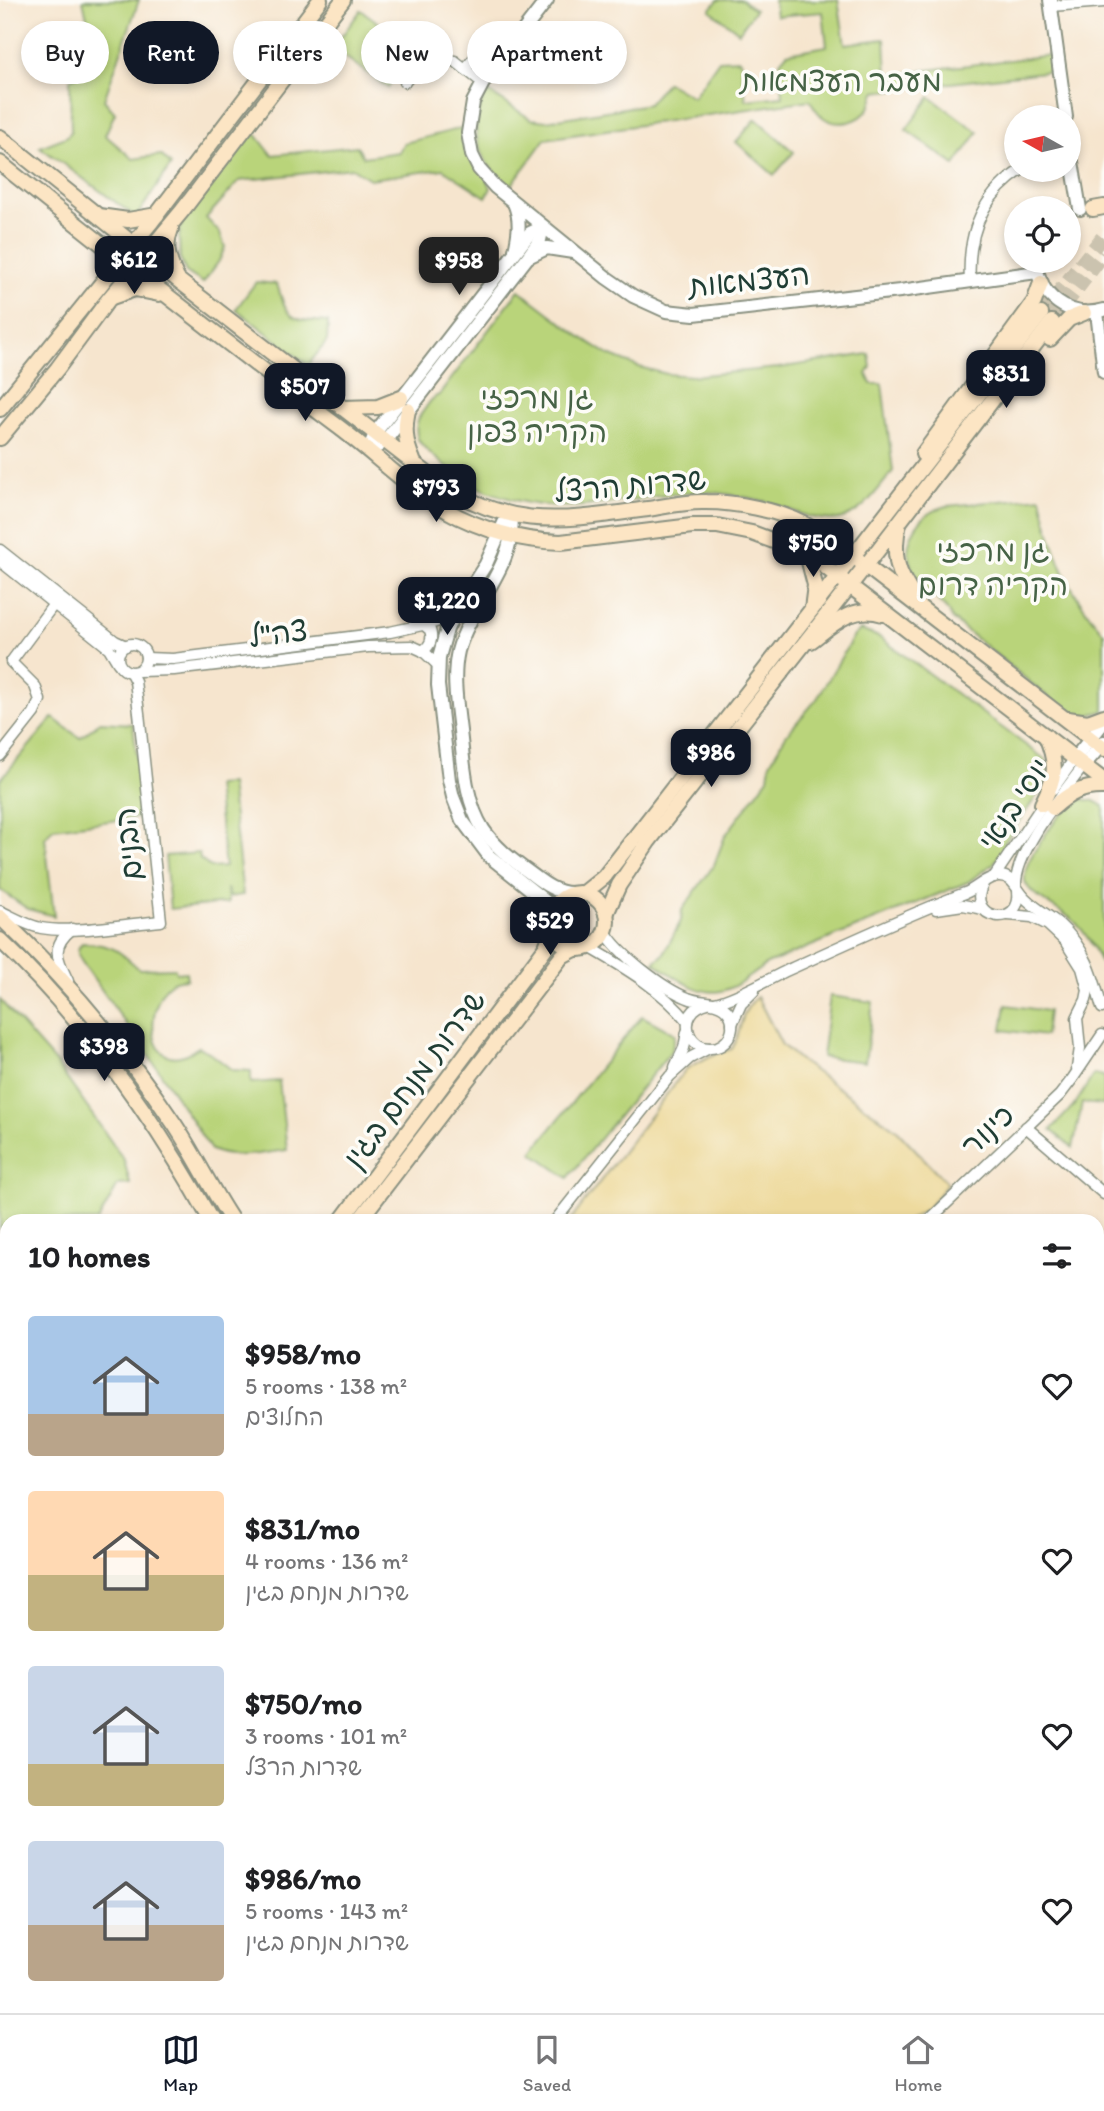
<!DOCTYPE html>
<html lang="en">
<head>
<meta charset="utf-8">
<style>
  body { margin:0; font-family:Itim,"Playpen Sans Hebrew",sans-serif; background:#f2f2f2; color:#202124; height:100vh; display:flex; flex-direction:column; font-size:26px; white-space:nowrap }
  * { box-sizing:border-box; margin:0 }
  p { font-size:23px; color:#757577 }
  .icon { flex:none; width:38px; height:38px; fill:none; stroke:currentColor; stroke-width:2; stroke-linecap:round; stroke-linejoin:round }
  .map { position:relative; flex:1; overflow:hidden }
  .side { position:absolute; left:0px; top:1214px; width:1104px; height:800px; display:flex; flex-direction:column; background:#fff; border-radius:21px 21px 0 0; box-shadow:0 4px 10px #0003 }
  .side>* { flex:none }
  .banner { position:absolute; left:21px; top:21px; width:700px; height:63px; display:flex; gap:14px }
  .needle { width:46px; rotate:278deg }
  .controls { position:absolute; left:1004px; top:105px; display:grid; gap:14px }
  .controls a { display:grid; place-items:center; width:77px; height:77px; border-radius:50%; background:#fff; box-shadow:0 4px 10px #0003; font-size:35px }
  .price { position:absolute; translate:-50% -60px; padding:0 16px; border-radius:14px; background:#111827; color:#fff; font-size:23px; line-height:46px; filter:drop-shadow(0 2px 4px #0008) }
  .price::after { content:''; position:absolute; left:50%; top:42px; width:21px; height:16px; margin-left:-10px; background:inherit; clip-path:polygon(0 0,100% 0,50% 100%) }
  .price.current { background:#222; color:#fff }
  ul { padding:0; list-style:none }
  li { display:flex; align-items:center; gap:21px; height:175px; padding:0 28px }
  li span { display:grid; place-items:center; flex:none; width:196px; height:140px; border-radius:7px; color:#555 }
  li>.icon { margin-inline-start:auto }
  span .icon { width:84px; height:84px; fill:#fffc; stroke-width:1 }
  li b { font-size:30px }
  h2 { display:flex; justify-content:space-between; align-items:center; height:84px; padding:0 28px; font-size:30px }
  .tag { padding:0 24px; border-radius:32px; background:#fff; box-shadow:0 4px 10px #0003; font-size:24px; line-height:63px }
  .tag.current { background:#111827; color:#fff }
  .tabs { display:flex; justify-content:space-around; align-items:center; height:98px; border-top:2px solid #e0e0e0; background:#fff; font-size:19px; color:#757577 }
  .tabs a { display:grid; justify-items:center; gap:4px }
  .tabs .current { color:#111827 }
  .map>svg:first-child { display:block }
  .green { fill:#b9d47a; stroke:#6c8857; stroke-width:2 }
  .sand { fill:#eeda9e; stroke:#868c69; stroke-width:2 }
  .water { fill:#57c2d2; stroke:#3b8083; stroke-width:2 }
  .lines { fill:none; stroke-linecap:round; stroke-linejoin:round }
  .secondary-tunnel { stroke:#cbc3af; stroke-width:14; stroke-dasharray:14 7; stroke-linecap:butt }
  .minor-casing { stroke:#8a9181; stroke-width:13 }
  .tertiary-casing { stroke:#8a9181; stroke-width:16 }
  .secondary-casing { stroke:#8a9181; stroke-width:18 }
  .minor { stroke:#fff; stroke-width:10 }
  .tertiary { stroke:#fff; stroke-width:12 }
  .secondary { stroke:#fce5c4; stroke-width:14 }
  .labels { text-anchor:middle; dominant-baseline:central; stroke-width:7; stroke-linejoin:round; paint-order:stroke }
  .park-label { font-size:30px; fill:#466346; stroke:#fdfcf7 }
  .street-label { font-size:30px; fill:#1f3d34; stroke:#fdfcf7 }
</style>
</head>
<body>
<div class="map">
<svg width="1104" height="2013" viewBox="0 0 1104 2013">
  <rect width="100%" height="100%" fill="#fdfcf7"/>
  <filter id="ink" filterUnits="userSpaceOnUse"><feTurbulence type="fractalNoise" baseFrequency=".0143" numOctaves="2"/><feDisplacementMap in="SourceGraphic" scale="14" xChannelSelector="R" yChannelSelector="G"/><feConvolveMatrix kernelMatrix="1 2 1 2 8 2 1 2 1" color-interpolation-filters="sRGB"/></filter>
  <filter id="wash" filterUnits="userSpaceOnUse"><feTurbulence type="fractalNoise" baseFrequency=".00686" numOctaves="4" result="noise"/><feDisplacementMap in="SourceGraphic" scale="28" xChannelSelector="R" yChannelSelector="G"/><feGaussianBlur stdDeviation="1.57" result="paint"/><feColorMatrix in="noise" values="0 0 0 0 0 0 0 0 0 0 0 0 0 0 0 0 0 1.4 0 .05"/><feComposite in="paint" operator="in"/></filter>
  <g filter="url(#wash)">
    <rect width="100%" height="100%" fill="#f6e5ce"/>
    <g class="green">
      <polygon points="83,0 139,0 104,100 115,113 105,135 133,159 161,155 171,165 136,217 40,147 66,137 71,132 70,79 97,65"/>
      <polygon points="718,0 742,0 755,10 739,32 710,10"/>
      <path d="M774,0H838L845,44L885,39L887,75L1051,55L1052,71L875,92C873,97 872,103 869,108C860,123 838,127 824,118C817,113 814,107 810,100L545,139L510,187C477,161 466,129 487,91L531,119L546,121L648,104L667,82L693,97L719,60L740,59L746,100L783,96L780,61L787,53L827,46L823,12L776,16Z"/>
      <polygon points="361,10 416,50 388,88 333,48"/>
      <polygon points="930,97 978,132 955,165 906,130"/>
      <polygon points="756,119 794,152 774,175 736,142"/>
      <polygon points="466,127 491,188 486,197 443,169 370,179 352,168 239,181 206,218 220,233 225,247 219,261 203,283 186,272 180,259 179,237 182,218 254,132 272,155 357,146 363,157 399,152 404,143"/>
      <path d="M256,282L277,284C288,320 290,320 328,322L327,341L308,365L236,309Z"/>
      <path d="M519,290L578,335L609,355L639,367L667,374L692,376L778,368L869,354L871,367L867,374L871,384H882L893,471C879,488 862,515 839,519C815,523 789,508 767,502C748,497 729,494 710,492C688,491 667,495 646,498C602,505 559,512 515,500C500,496 484,491 470,483C458,476 424,451 418,439C415,430 416,422 421,414C427,407 430,398 439,395Z"/>
      <path d="M1041,497C1053,552 1066,590 1104,633V711L1084,716L1068,713L952,619L948,611C925,585 893,564 916,527C924,515 932,510 947,506Z"/>
      <path d="M860,630L879,637L1046,760L1048,767L1047,781L1005,842L1001,854L993,864L968,882L767,964C732,988 718,1005 677,978C669,973 661,968 654,962L663,955L681,921L682,910L714,865L725,836L768,778L770,763L786,735L817,699L853,637Z"/>
      <polygon points="53,718 80,738 100,722 133,724 144,817 53,828 45,838 54,916 28,909 0,890 0,780"/>
      <polygon points="230,784 243,895 229,897 227,888 228,903 170,909 165,856 199,853 200,859 211,868 225,867 216,785"/>
      <path d="M1082,799L1094,801L1104,806V963H1101C1095,949 1086,933 1075,922C1063,910 1029,897 1025,881C1023,867 1034,852 1041,841C1051,825 1064,808 1082,799Z"/>
      <path d="M82,943C111,944 118,949 139,969L175,968L176,973L186,972L187,979C181,980 175,980 171,983C147,999 144,1068 184,1055C189,1054 194,1050 198,1047L209,1052L232,1070L251,1071V1083L279,1081L287,1150C265,1153 231,1160 211,1150L160,1072L82,962C77,954 76,950 82,943Z"/>
      <polygon points="830,996 873,1002 865,1062 822,1057"/>
      <polygon points="0,1000 56,1063 124,1160 130,1184 118,1185 98,1221 7,1222 7,1227 0,1228"/>
      <polygon points="1006,1005 1048,1011 1045,1036 1002,1030"/>
      <polygon points="642,1016 675,1034 672,1050 568,1178 532,1152"/>
      <polygon points="1094,1074 1104,1076 1104,1105 1082,1103 1073,1148 1051,1130 1076,1103"/>
      <polygon points="0,1666 7,1668 7,1717 0,1729"/>
    </g>
    <g class="sand">
      <path d="M757,997L782,1045L802,1062L897,1130L947,1183L929,1207L906,1222L570,1221L686,1069L710,1056L732,1049C743,1029 738,1014 757,997Z"/>
      <polygon points="27,2007 109,2007 118,2013 30,2013"/>
      <polygon points="398,2007 624,2007 629,2013 391,2013"/>
    </g>
    <polygon class="water" points="0,1744 7,1747 7,1916 0,1921"/>
  </g>
  <g filter="url(#ink)">
    <g class="lines">
      <g class="secondary-tunnel">
        <polyline points="1041,314 1104,235"/>
        <polyline points="1052,322 1104,254"/>
      </g>
      <defs>
        <g id="minor">
          <polyline points="1051,6 1104,2"/>
          <polyline points="465,69 492,37"/>
          <polyline points="405,82 417,67 433,56 455,61 483,83"/>
          <path d="M970,282C967,235 981,196 1021,170"/>
          <polyline points="0,550 115,641 126,646"/>
          <polyline points="0,561 109,648 118,663"/>
          <circle cx="132" cy="658" r="14"/>
          <path d="M423,651C431,645 433,639 430,630L424,625"/>
          <polyline points="146,658 173,659 390,632 436,622 455,612"/>
          <polyline points="138,671 174,670 368,647 412,646 423,651 439,666"/>
          <polyline points="0,756 34,713 40,700 35,686 11,662 54,604"/>
          <polyline points="1053,789 1075,758"/>
          <polyline points="994,877 1045,801"/>
          <path d="M983,884C964,920 1023,930 1018,891"/>
          <path d="M1016,886C1014,853 1064,792 1084,765"/>
          <polyline points="936,909 963,905 983,909"/>
          <path d="M0,911C13,917 26,925 41,928C73,934 127,924 161,921L139,713L135,681L131,673"/>
          <polyline points="1008,915 1032,917 1048,925 1065,941 1082,968 1088,990 1086,1000 1077,1018 1080,1048 1077,1068"/>
          <path d="M605,931C617,953 664,989 688,998C699,1003 714,1000 724,1008C738,1019 733,1042 717,1047C687,1055 674,1011 708,1003"/>
          <path d="M589,947C624,967 663,990 688,1022"/>
          <path d="M68,981C57,958 50,947 72,929"/>
          <path d="M715,1003C737,998 767,980 788,970C847,943 905,916 965,893C976,889 986,877 998,876C1013,875 1016,889 1025,898C1035,908 1048,915 1059,924C1085,947 1093,975 1102,1008"/>
          <polyline points="732,1024 741,1004 754,991"/>
          <polyline points="675,1067 684,1048 687,1032"/>
          <polyline points="1026,1127 1104,1194"/>
          <polyline points="554,1222 670,1076 690,1058 709,1048"/>
          <polyline points="927,1222 1060,1095 1073,1078 1102,1035"/>
          <polyline points="1097,1490 1104,1485"/>
          <polyline points="1097,1600 1104,1594"/>
          <polyline points="1097,1734 1104,1735"/>
          <polyline points="1097,1901 1104,1894"/>
          <polyline points="776,2007 781,2013"/>
          <polyline points="931,2007 937,2013"/>
          <polyline points="164,2013 170,2007"/>
          <polyline points="988,2013 994,2007"/>
        </g>
        <g id="tertiary">
          <polyline points="547,0 483,83 473,102 468,133 472,155 479,169 495,187 607,278 633,296 666,311 694,314 900,291 1037,272"/>
          <polyline points="1050,0 1066,117"/>
          <polyline points="1069,144 1080,209"/>
          <path d="M514,203C521,219 519,233 515,250"/>
          <polygon points="543,227 540,240 527,258 385,441 378,446 369,449 375,433 530,233"/>
          <polyline points="530,256 547,248 573,252"/>
          <path d="M1036,261C1038,296 1069,320 1104,310"/>
          <polyline points="1097,312 1104,372"/>
          <polyline points="511,514 504,523 486,564 455,612 447,629 439,657 438,685 449,780 453,797 462,820 489,856 545,901 551,913"/>
          <path d="M511,514C518,564 471,603 458,651C452,677 457,705 460,731C464,764 465,800 483,829C495,847 512,860 530,873C542,882 555,893 572,893"/>
          <polyline points="1075,758 1104,722"/>
          <polyline points="1084,765 1104,742"/>
          <polyline points="0,1372 7,1370"/>
          <polyline points="0,1386 7,1385"/>
          <polyline points="1097,1408 1104,1414"/>
          <polyline points="1097,1422 1104,1428"/>
          <polyline points="0,1519 7,1520"/>
          <polyline points="234,2007 245,2013"/>
          <polyline points="279,2007 314,2007"/>
          <polyline points="347,2013 357,2007"/>
        </g>
        <g id="secondary">
          <path d="M0,137L178,280L429,475C504,532 562,521 648,509C667,506 687,501 706,502C735,502 778,510 804,524C821,533 837,545 853,556L1104,749"/>
          <path d="M0,163C111,252 222,340 336,425C377,455 413,494 459,517C492,533 525,541 561,542L692,526H717L752,533L795,549L824,566L1104,781"/>
          <polyline points="1093,209 1104,207"/>
          <polyline points="99,216 128,220 157,215"/>
          <path d="M171,229C164,246 168,259 176,276"/>
          <polyline points="112,297 135,289 159,294"/>
          <polyline points="1050,339 1069,319 1084,313"/>
          <polyline points="342,408 378,407 401,398"/>
          <polyline points="0,409 152,221 320,0"/>
          <path d="M408,410C404,429 405,442 413,460"/>
          <polyline points="0,438 57,369 108,300 182,211 343,0"/>
          <polyline points="923,454 1034,302 1041,283"/>
          <path d="M899,523C892,555 896,573 916,599"/>
          <polyline points="807,554 815,585 812,609"/>
          <path d="M811,641C833,624 853,604 883,614"/>
          <polyline points="1068,719 1088,722 1104,716"/>
          <path d="M1042,804C1056,776 1058,766 1046,736"/>
          <path d="M1053,808C1068,794 1082,786 1104,787"/>
          <circle cx="579" cy="921" r="28"/>
          <polyline points="584,893 604,877 1041,314"/>
          <polyline points="606,914 619,885 648,842 878,550 1052,322"/>
          <path d="M0,917C66,979 125,1050 175,1125C196,1157 212,1191 233,1222"/>
          <path d="M0,940C86,1021 154,1118 212,1222"/>
          <polyline points="340,1222 546,947 552,931"/>
          <polyline points="358,1222 556,964 562,956 575,949"/>
          <polyline points="1097,1297 1104,1291"/>
          <polyline points="1097,1326 1104,1320"/>
          <polyline points="663,2007 668,2013"/>
          <polyline points="683,2007 688,2013"/>
        </g>
      </defs>
      <use href="#minor" class="minor-casing"/>
      <use href="#tertiary" class="tertiary-casing"/>
      <use href="#secondary" class="secondary-casing"/>
      <use href="#minor" class="minor"/>
      <use href="#tertiary" class="tertiary"/>
      <use href="#secondary" class="secondary"/>
    </g>
  </g>
  <g class="labels">
    <g class="park-label">
      <text x="841" y="80">מעבר העצמאות</text>
      <text x="537" y="397">גן מרכזי<tspan x="537" dy="34">הקריה צפון</tspan></text>
      <text x="993" y="550">גן מרכזי<tspan x="993" dy="34">הקריה דרום</tspan></text>
    </g>
    <g class="street-label">
      <text transform="translate(749 280) rotate(-6)">העצמאות</text>
      <text transform="translate(630 485) rotate(-5)">שדרות הרצל</text>
      <text transform="translate(278 633) rotate(-7)">צה"ל</text>
      <text transform="translate(1014 804) rotate(-56)">יוסי בנאי</text>
      <text transform="translate(128 844) rotate(-96)">הבנים</text>
      <text transform="translate(414 1079) rotate(-53)">שדרות מנחם בגין</text>
      <text transform="translate(987 1130) rotate(-43)">כינור</text>
    </g>
  </g>
</svg>
<div class="controls">
<a><svg class="needle" viewBox="-14 -14 28 28"><path d="M0-13l5 13h-10z" fill="#e53935"/><path d="M0 13l5-13h-10z" fill="#757577"/></svg></a>
<a><svg class="icon" aria-label="locate" viewBox="0 0 24 24"><circle cx="12" cy="12" r="6"/><path d="M12 2v4M12 18v4M2 12h4M18 12h4"/></svg></a>
</div>
<b class="price" style="left:134px;top:296px">$612</b>
<b class="price current" style="left:459px;top:297px">$958</b>
<b class="price" style="left:1006px;top:410px">$831</b>
<b class="price" style="left:305px;top:423px">$507</b>
<b class="price" style="left:436px;top:524px">$793</b>
<b class="price" style="left:813px;top:579px">$750</b>
<b class="price" style="left:447px;top:637px">$1,220</b>
<b class="price" style="left:711px;top:789px">$986</b>
<b class="price" style="left:550px;top:957px">$529</b>
<b class="price" style="left:104px;top:1083px">$398</b>
<div class="banner">
<a class="tag">Buy</a>
<a class="tag current">Rent</a>
<a class="tag">Filters</a>
<a class="tag">New</a>
<a class="tag">Apartment</a>
</div>
<section class="side">
<h2>10 homes<svg class="icon" aria-label="filters" viewBox="0 0 24 24"><path d="M4 7h16M4 17h16"/><circle cx="9" cy="7" r="2"/><circle cx="15" cy="17" r="2"/></svg></h2>
<ul>
<li><span style="background:linear-gradient(#a9c7e8 70%,#b9a48a 0)"><svg class="icon" aria-label="home" viewBox="0 0 24 24"><path d="M3 11l9-7 9 7M6 9v11h12V9"/></svg></span><div><b>$958/mo</b><p>5 rooms · 138 m²</p><p>החלוצים</p></div><svg class="icon" aria-label="heart" viewBox="0 0 24 24"><path d="M12 20l-8-8c-3-5 5-10 8-4 3-6 11-1 8 4z"/></svg></li>
<li><span style="background:linear-gradient(#ffd9b3 60%,#c2b280 0)"><svg class="icon" aria-label="home" viewBox="0 0 24 24"><path d="M3 11l9-7 9 7M6 9v11h12V9"/></svg></span><div><b>$831/mo</b><p>4 rooms · 136 m²</p><p>שדרות מנחם בגין</p></div><svg class="icon" aria-label="heart" viewBox="0 0 24 24"><path d="M12 20l-8-8c-3-5 5-10 8-4 3-6 11-1 8 4z"/></svg></li>
<li><span style="background:linear-gradient(#c9d6e8 70%,#c2b280 0)"><svg class="icon" aria-label="home" viewBox="0 0 24 24"><path d="M3 11l9-7 9 7M6 9v11h12V9"/></svg></span><div><b>$750/mo</b><p>3 rooms · 101 m²</p><p>שדרות הרצל</p></div><svg class="icon" aria-label="heart" viewBox="0 0 24 24"><path d="M12 20l-8-8c-3-5 5-10 8-4 3-6 11-1 8 4z"/></svg></li>
<li><span style="background:linear-gradient(#c9d6e8 60%,#b9a48a 0)"><svg class="icon" aria-label="home" viewBox="0 0 24 24"><path d="M3 11l9-7 9 7M6 9v11h12V9"/></svg></span><div><b>$986/mo</b><p>5 rooms · 143 m²</p><p>שדרות מנחם בגין</p></div><svg class="icon" aria-label="heart" viewBox="0 0 24 24"><path d="M12 20l-8-8c-3-5 5-10 8-4 3-6 11-1 8 4z"/></svg></li>
</ul>
</section>
</div>
<nav class="tabs">
<a class="current"><svg class="icon" aria-label="map" viewBox="0 0 24 24"><path d="M3 6l6-2 6 2 6-2v14l-6 2-6-2-6 2zM9 4v14M15 6v14"/></svg>Map</a>
<a><svg class="icon" aria-label="saved" viewBox="0 0 24 24"><path d="M7 4h10v16l-5-4-5 4z"/></svg>Saved</a>
<a><svg class="icon" aria-label="home" viewBox="0 0 24 24"><path d="M3 11l9-7 9 7M6 9v11h12V9"/></svg>Home</a>
</nav>
</body>
</html>
